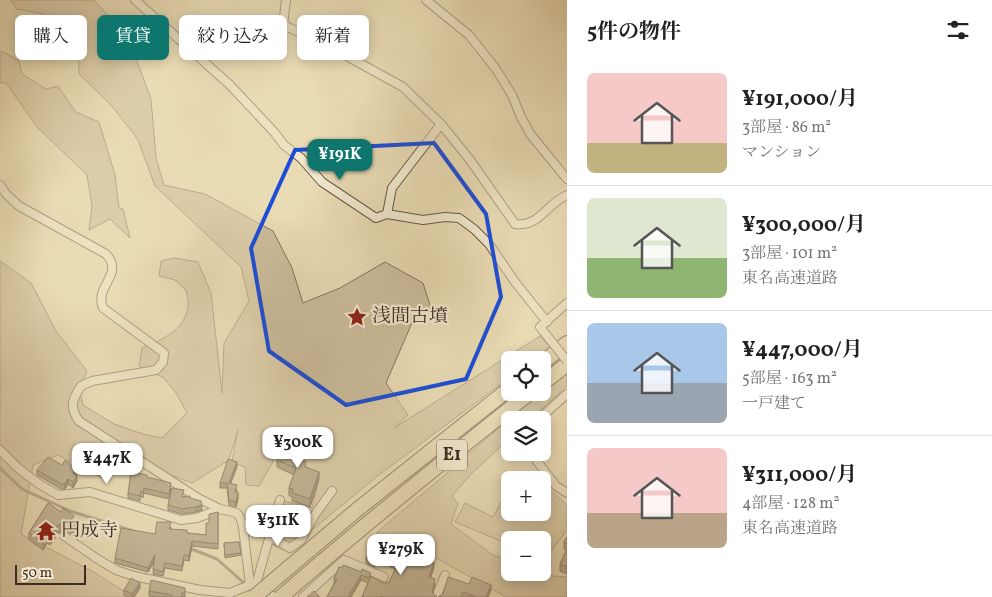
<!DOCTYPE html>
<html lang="ja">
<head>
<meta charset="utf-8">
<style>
  body { margin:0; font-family:Vollkorn,"Noto Serif JP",serif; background:#f2f2f2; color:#222; height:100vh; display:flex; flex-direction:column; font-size:19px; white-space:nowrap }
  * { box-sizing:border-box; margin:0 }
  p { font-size:16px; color:#767676 }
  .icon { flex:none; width:28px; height:28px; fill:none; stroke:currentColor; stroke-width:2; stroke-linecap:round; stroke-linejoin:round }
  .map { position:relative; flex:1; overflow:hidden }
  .panel { display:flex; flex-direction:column; background:#fff; width:425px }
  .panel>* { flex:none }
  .top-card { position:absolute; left:15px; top:15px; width:475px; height:45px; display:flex; gap:10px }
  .tools { position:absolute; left:501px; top:351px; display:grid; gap:10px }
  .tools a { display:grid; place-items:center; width:50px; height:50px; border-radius:8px; background:#fff; box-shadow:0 2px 12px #0003; font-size:25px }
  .scale { position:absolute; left:15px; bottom:12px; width:71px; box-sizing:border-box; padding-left:5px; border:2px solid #3d2b24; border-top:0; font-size:14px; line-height:18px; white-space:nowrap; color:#3d2b24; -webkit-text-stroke:4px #f1e8ce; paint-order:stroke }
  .price { position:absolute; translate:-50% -42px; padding:0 11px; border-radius:10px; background:#fff; color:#222; font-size:16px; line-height:32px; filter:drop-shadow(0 1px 2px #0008) }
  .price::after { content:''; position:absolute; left:50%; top:30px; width:15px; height:11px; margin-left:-8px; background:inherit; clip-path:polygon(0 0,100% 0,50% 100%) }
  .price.current { background:#0f766e; color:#fff }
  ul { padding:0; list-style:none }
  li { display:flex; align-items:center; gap:15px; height:125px; padding:0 20px }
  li+li { border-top:1px solid #e0e0e0 }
  li span { display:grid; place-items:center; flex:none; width:140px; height:100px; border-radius:8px; color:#555 }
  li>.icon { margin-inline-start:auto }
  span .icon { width:60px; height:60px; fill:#fffc; stroke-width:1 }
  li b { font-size:21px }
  h2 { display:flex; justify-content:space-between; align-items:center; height:60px; padding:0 20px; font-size:21px }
  .pill { padding:0 18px; border-radius:8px; background:#fff; box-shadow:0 2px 12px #0003; font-size:18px; line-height:45px }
  .pill.current { background:#0f766e; color:#fff }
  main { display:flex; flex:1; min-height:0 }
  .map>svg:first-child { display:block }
  .green { fill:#ccbd9c; stroke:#847460 }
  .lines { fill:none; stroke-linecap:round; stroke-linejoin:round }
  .stream { stroke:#81715d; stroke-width:3 }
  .street-casing { stroke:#685748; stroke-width:10 }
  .highway-casing { stroke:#3d2b24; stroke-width:16 }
  .street { stroke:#f1e8ce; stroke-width:8 }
  .highway { stroke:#e9dbb4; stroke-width:14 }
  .street-bridge-casing { stroke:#685748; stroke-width:10; stroke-linecap:butt }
  .highway-bridge-casing { stroke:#3d2b24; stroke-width:16; stroke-linecap:butt }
  .street-bridge { stroke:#f1e8ce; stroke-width:8 }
  .highway-bridge { stroke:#e9dbb4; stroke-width:14 }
  .wall { fill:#81745f; stroke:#3d2b24 }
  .shaded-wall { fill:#695e4e; stroke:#3d2b24 }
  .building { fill:#96876f; stroke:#3d2b24 }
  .marked { fill:none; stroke:#1d4ed8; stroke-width:4; stroke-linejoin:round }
  .labels { text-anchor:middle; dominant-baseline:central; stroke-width:4.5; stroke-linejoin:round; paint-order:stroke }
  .shield { fill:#f1e8ce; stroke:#736457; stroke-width:1 }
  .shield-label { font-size:18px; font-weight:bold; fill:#3d2b24 }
  .poi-label { font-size:19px; fill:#3d2b24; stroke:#f1e8ce; text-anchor:start }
</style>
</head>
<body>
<main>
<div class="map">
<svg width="567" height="597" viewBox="0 0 567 597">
  <rect width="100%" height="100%" fill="#e9dbb4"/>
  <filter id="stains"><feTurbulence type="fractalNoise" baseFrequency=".004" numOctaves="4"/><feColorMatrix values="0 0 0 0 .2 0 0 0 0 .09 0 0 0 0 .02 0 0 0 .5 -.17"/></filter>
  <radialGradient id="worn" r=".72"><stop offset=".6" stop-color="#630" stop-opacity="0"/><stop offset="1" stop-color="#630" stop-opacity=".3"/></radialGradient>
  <g class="green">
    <path d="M11,0H94L128,37L151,99L156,158L164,185L205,194L273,231L292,268L303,303L340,288L385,262L423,283L431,308L414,318L386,383L408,415L394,428L540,336L550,347L533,360H510V377L379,475L290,548L270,534L280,500L312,508L319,478L303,467L307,453L283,444L259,486L246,485L245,467L232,462L238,429L229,460L192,483L152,468L98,457L102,478L58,455L33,465L21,534L92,571L133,597H0V261L31,283L56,331L87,371L79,389L83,405L114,424L143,434L162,438L187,413L176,393L164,378L139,366L142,348C160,341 185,330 188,307C189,302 187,295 186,290L175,280L159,276L161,261L175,258L198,262L211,293L222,393L224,343L249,301L241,267L155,186L138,140L133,133L111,105L79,74L78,48L75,35L44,14L16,9Z"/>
    <polygon points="2,51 19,61 22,74 46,89 58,86 76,112 99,122 115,175 119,208 123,209 130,238 110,219 89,230 92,206 87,175 38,128 6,83 0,83 0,52"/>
    <polygon points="567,370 567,386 530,420 510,420 510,438 471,474 452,496 458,504 451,524 493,555 510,561 510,572 543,572 553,576 567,577 567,597 506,597 427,553 368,542 382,528 465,458 468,465 466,456 540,393 542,392 543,391"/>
    <polygon points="543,484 567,505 567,530 549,554 543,554 542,540 510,540 510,545 455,522 465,503 493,517 510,486 510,512 542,512"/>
  </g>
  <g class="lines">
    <g class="stream">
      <polyline points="0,468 22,489 70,511 133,531"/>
      <polyline points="189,548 217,559 244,583"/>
    </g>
    <defs>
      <g id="street">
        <polyline points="135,0 230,85 274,132 284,145 301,158 322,182 376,218 387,214 423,220 445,217 459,218 474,229 489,244 515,282 547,322"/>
        <path d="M286,0L283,25L325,44L403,87L441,124L470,160L515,224C540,227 546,204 567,195"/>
        <polyline points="426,0 469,35 496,69 512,95 521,117 531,135 567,179"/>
        <path d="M0,185L7,195L19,206L106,254C125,275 94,285 103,308L164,353L163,362L156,370L92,381L81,386C72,400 69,407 79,421L198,498L220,509L237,513L241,519L243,527L250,585"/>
        <polyline points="387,214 392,188 441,124"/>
        <polyline points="544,332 540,327 567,303"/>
        <polyline points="538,420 567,394"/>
        <polyline points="0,450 18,468 39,484 58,495 90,492 181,520 197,518 220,509"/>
        <polyline points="530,452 556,486 567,493"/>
        <polyline points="64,536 99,560 116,570 134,576 200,590 230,593 250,585 275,597"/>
        <polyline points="269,537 290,548 301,540 314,516 332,491"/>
        <polyline points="255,588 280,500"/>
        <polyline points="303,597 344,560 384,577"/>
        <polyline points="438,597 438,592 445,575"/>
      </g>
      <g id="highway">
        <polyline points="542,363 567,343"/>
        <polyline points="542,384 567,364"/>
        <polyline points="358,509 510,388"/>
        <path d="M281,597C362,526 446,459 531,392"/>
      </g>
    </defs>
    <use href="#street" class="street-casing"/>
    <use href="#highway" class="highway-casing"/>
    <use href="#street" class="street"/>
    <use href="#highway" class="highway"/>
    <defs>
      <polyline id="street-bridge" points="544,332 567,361"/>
      <polyline id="highway-bridge" points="254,597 358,509"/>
    </defs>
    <use href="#street-bridge" class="street-bridge-casing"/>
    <use href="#highway-bridge" class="highway-bridge-casing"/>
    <use href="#street-bridge" class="street-bridge"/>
    <use href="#highway-bridge" class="highway-bridge"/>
  </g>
  <g class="wall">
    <polygon points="304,454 302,461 306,467 319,479 310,507 292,501 292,496 289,496 289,488 294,475 277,467 277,460"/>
    <polygon points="237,467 230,483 237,490 237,493 238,498 236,507 229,505 227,488 220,488 220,483"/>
    <polygon points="37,470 77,474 76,475 77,481 73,488 68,484 65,489 61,489 37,475"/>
    <polygon points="147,478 171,488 169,499 144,493 143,498 141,496 140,501 128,498 128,493"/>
    <polygon points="183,497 190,498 202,510 196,512 182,514 168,510 168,505"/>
    <polygon points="48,503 74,522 75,530 72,534 65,530 58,533 50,545 47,543 43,550 29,540 29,533"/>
    <polygon points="218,512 218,549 192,546 189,561 184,560 182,571 165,568 163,576 153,574 154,562 148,572 115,563 115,558 155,534 171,527 171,529 187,533 206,535 209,523"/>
    <polygon points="567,537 567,574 560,571 560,564 566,551 564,549 564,542"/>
    <polygon points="239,542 241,555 225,558 224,543"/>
    <polygon points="395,552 406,555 434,568 430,577 435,584 433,593 437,597 362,597 368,583 361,580 351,597 327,597 334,584 334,579 339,567 371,576 385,584 389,583 395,569 380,562 379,566 376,565 375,567 366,563 366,558"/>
    <polygon points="469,584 491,590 488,597 438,597"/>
    <polygon points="140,588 134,597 128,597 124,595 124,590"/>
    <polygon points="149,591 185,593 185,597 155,597 149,596"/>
  </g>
  <g class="shaded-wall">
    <polygon points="304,446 304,454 299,468 299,460"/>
    <polygon points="237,462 237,467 229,488 229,483"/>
    <polygon points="77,469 77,474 73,478 73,473"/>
    <polygon points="319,472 319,479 310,507 310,499"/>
    <polygon points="77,476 77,481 73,488 73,482"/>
    <polygon points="68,479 68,484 65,489 65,484"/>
    <polygon points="238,493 238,498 236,507 236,502"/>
    <polygon points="202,505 202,510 196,512 196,507"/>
    <polygon points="75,522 75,530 72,534 72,527"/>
    <polygon points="65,523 65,530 58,533 50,545 50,537 58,525"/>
    <polygon points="47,536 47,543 43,550 43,542"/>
    <polygon points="192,541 192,546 189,561 189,556"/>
    <polygon points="155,555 155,560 148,572 148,568"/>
    <polygon points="434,563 434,568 429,582 429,577"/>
    <polygon points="361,575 361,580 351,597 348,597"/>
    <polygon points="140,583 140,588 134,597 132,597 132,594"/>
    <polygon points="491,585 491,590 488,597 486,597"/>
  </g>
  <g class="building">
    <polygon points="284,439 304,446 299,460 306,462 305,467 319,472 310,499 292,493 293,489 289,488 296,468 277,460"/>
    <polygon points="48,457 62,465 65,460 77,469 73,473 77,476 73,482 68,479 65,484 61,484 37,470"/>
    <polygon points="228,459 237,462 229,483 237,485 235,492 238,493 236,502 229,500 227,483 220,483"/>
    <polygon points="131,472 147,475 147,477 171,483 169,494 144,488 143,493 141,491 140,496 128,493"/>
    <polygon points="172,488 184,490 182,497 190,496 190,498 201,501 202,505 196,507 182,509 168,505"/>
    <polygon points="48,503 61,512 63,508 74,516 71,520 75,522 72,527 65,523 58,525 50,537 47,536 43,542 29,533"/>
    <polygon points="218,512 218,544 192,541 189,556 184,555 182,566 165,563 163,572 153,569 155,555 148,568 115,558 121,528 155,534 157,522 171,522 169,529 187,530 187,533 206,535 206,523 209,523 209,514"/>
    <polygon points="567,537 567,544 564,542"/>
    <polygon points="239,542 241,553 225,555 224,543"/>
    <polygon points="372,544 395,552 398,546 407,550 405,554 422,562 424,558 434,563 429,577 435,579 432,592 437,597 384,597 381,596 380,597 362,597 371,576 385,584 386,582 389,583 397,565 380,557 379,561 376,560 375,562 366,558"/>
    <polygon points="567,549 567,567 560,564"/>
    <polygon points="343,565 361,572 362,569 371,573 369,578 361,575 348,597 327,597 337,580 334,579 339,567 342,568"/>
    <polygon points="448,577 469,584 472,577 491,585 486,597 476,597 463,592 461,597 438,597 443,594"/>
    <polygon points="131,578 140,583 132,594 124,590"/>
    <polygon points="151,580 185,588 185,593 182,593 182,597 171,597 172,595 149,591"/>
    <polygon points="314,591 320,597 307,597"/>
  </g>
  <path d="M0 0H567V597H0ZM434,143L486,214L501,297L466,379L346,405L269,351L251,248L295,150Z" fill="#e9dbb4" fill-opacity=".55" fill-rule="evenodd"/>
  <path class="marked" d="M434,143L486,214L501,297L466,379L346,405L269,351L251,248L295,150Z"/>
  <defs>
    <symbol id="sight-bare" viewBox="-9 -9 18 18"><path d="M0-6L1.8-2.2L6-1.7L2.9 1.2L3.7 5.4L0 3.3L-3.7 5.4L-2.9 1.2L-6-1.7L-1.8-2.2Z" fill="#8f2418" stroke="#f1e8ce" stroke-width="2.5" paint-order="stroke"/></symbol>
    <symbol id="temple-bare" viewBox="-9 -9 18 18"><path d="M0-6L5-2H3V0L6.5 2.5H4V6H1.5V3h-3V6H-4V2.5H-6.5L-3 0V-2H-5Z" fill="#8f2418" stroke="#f1e8ce" stroke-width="2.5" paint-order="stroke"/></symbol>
  </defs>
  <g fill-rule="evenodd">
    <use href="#sight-bare" x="343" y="303" width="28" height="28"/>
    <use href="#temple-bare" x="32" y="517" width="28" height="28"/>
  </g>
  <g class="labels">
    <rect class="shield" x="437" y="439.5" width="30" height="31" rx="4"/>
    <g class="shield-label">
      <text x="452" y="455">E1</text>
    </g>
    <g class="poi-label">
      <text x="372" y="317">浅間古墳</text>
      <text x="61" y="531">円成寺</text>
    </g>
  </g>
  <rect width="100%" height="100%" filter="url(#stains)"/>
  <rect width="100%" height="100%" fill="url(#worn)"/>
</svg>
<div class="tools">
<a><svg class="icon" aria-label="locate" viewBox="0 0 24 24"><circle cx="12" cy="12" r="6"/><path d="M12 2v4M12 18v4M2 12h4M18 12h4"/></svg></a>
<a><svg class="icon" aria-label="layers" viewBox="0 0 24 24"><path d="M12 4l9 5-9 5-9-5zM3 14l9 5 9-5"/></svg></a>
<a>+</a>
<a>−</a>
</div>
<div class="scale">50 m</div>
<b class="price current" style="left:340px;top:181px">¥191K</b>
<b class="price" style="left:298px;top:469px">¥300K</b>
<b class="price" style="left:107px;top:485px">¥447K</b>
<b class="price" style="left:278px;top:547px">¥311K</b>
<b class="price" style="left:401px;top:576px">¥279K</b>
<div class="top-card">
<a class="pill">購入</a>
<a class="pill current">賃貸</a>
<a class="pill">絞り込み</a>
<a class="pill">新着</a>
</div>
</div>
<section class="panel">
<h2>5件の物件<svg class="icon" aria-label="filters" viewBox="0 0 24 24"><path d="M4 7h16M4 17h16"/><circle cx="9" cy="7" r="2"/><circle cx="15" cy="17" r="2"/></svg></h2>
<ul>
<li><span style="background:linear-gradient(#f6c9c9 70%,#c2b280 0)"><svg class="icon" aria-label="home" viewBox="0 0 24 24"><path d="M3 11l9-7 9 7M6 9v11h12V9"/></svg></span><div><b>¥191,000/月</b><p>3部屋 · 86 m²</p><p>マンション</p></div></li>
<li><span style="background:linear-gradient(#dfe7d0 60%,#8fb573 0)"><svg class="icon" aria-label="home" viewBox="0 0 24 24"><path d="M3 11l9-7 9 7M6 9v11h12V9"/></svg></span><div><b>¥300,000/月</b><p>3部屋 · 101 m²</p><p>東名高速道路</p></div></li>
<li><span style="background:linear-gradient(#a9c7e8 60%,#9aa5b1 0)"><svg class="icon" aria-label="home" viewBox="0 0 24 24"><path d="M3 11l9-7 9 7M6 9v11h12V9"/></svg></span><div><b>¥447,000/月</b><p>5部屋 · 163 m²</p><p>一戸建て</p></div></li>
<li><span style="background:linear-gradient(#f6c9c9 65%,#b9a48a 0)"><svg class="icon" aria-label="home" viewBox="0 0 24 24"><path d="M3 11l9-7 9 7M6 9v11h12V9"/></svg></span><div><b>¥311,000/月</b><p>4部屋 · 128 m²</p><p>東名高速道路</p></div></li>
</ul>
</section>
</main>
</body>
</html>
